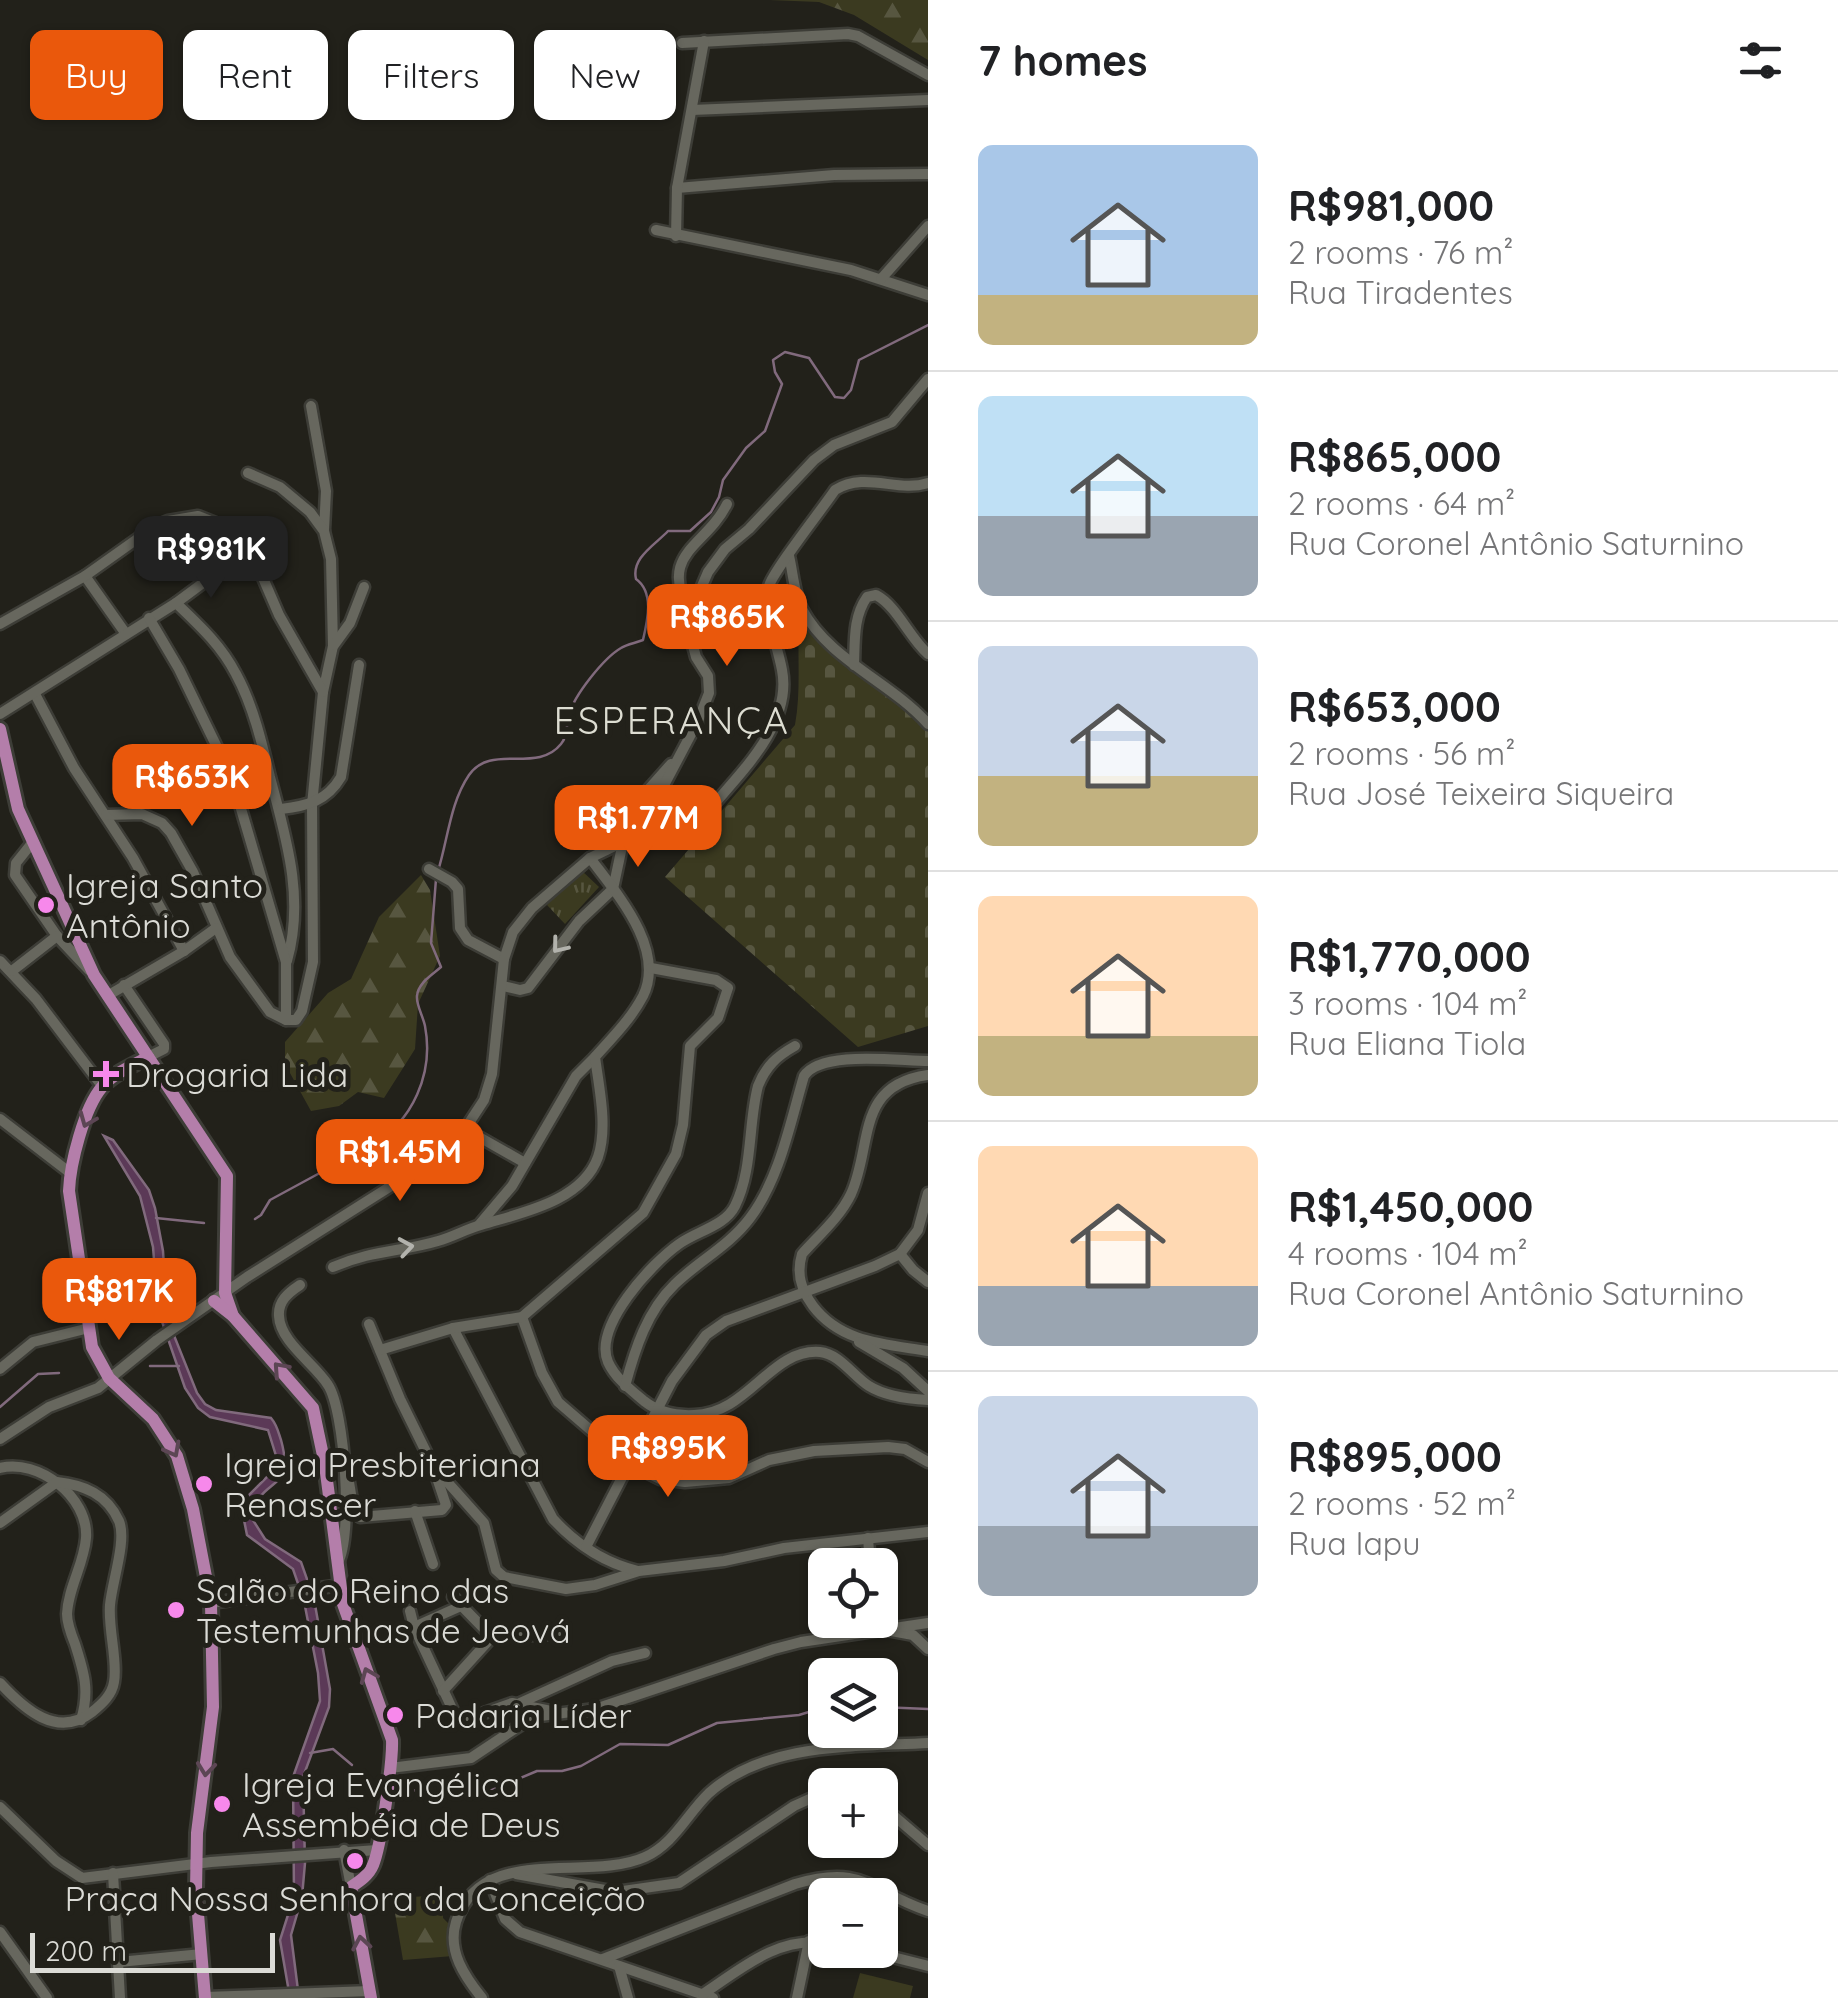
<!DOCTYPE html>
<html lang="en">
<head>
<meta charset="utf-8">
<style>
  body { margin:0; font-family:Quicksand,sans-serif; background:#f6f6f6; color:#202124; height:100vh; display:flex; flex-direction:column; font-size:38px; white-space:nowrap }
  * { box-sizing:border-box; margin:0 }
  p { font-size:32px; color:#757577 }
  .icon { flex:none; width:55px; height:55px; fill:none; stroke:currentColor; stroke-width:2; stroke-linecap:round; stroke-linejoin:round }
  .map { position:relative; flex:1; overflow:hidden }
  .details { display:flex; flex-direction:column; background:#fff; width:910px }
  .details>* { flex:none }
  .top-card { position:absolute; left:30px; top:30px; width:748px; height:90px; display:flex; gap:20px }
  .tools { position:absolute; left:808px; top:1548px; display:grid; gap:20px }
  .tools a { display:grid; place-items:center; width:90px; height:90px; border-radius:15px; background:#fff; box-shadow:0 2px 8px #0004; font-size:50px }
  .scale { position:absolute; left:30px; bottom:25px; width:245px; box-sizing:border-box; padding-left:10px; border:5px solid #dbdbd6; border-top:0; font-size:28px; line-height:35px; white-space:nowrap; color:#dbdbd6; -webkit-text-stroke:8px #22211a; paint-order:stroke }
  .price { position:absolute; translate:-50% -85px; padding:0 22px; border-radius:20px; background:#ea580c; color:#fff; font-size:32px; line-height:65px; filter:drop-shadow(0 2px 5px #0008) }
  .price::after { content:''; position:absolute; left:50%; top:60px; width:30px; height:22px; margin-left:-15px; background:inherit; clip-path:polygon(0 0,100% 0,50% 100%) }
  .price.on { background:#222; color:#fff }
  ul { padding:0; list-style:none }
  li { display:flex; align-items:center; gap:30px; height:250px; padding:0 50px }
  li+li { border-top:2px solid #e0e0e0 }
  li span { display:grid; place-items:center; flex:none; width:280px; height:200px; border-radius:15px; color:#555 }
  li>.icon { margin-inline-start:auto }
  span .icon { width:120px; height:120px; fill:#fffc; stroke-width:1 }
  li b { font-size:42px }
  h2 { display:flex; justify-content:space-between; align-items:center; height:120px; padding:0 50px; font-size:42px }
  .chip { padding:0 35px; border-radius:15px; background:#fff; box-shadow:0 2px 8px #0004; font-size:35px; line-height:90px }
  .chip.on { background:#ea580c; color:#fff }
  main { display:flex; flex:1; min-height:0 }
  .map>svg:first-child { display:block }
  .forest { fill:url(#forest-firs) }
  .cemetery { fill:url(#cemetery-stones) }
  .park { fill:url(#park-tufts) }
  .pitch { fill:#3b3a20 }
  .water { fill:#5b3957; stroke:#816a7d; stroke-width:2.5 }
  .lines { fill:none; stroke-linecap:round; stroke-linejoin:round }
  .stream { stroke:#816a7d; stroke-width:2.5 }
  .minor-casing { stroke:#3d3d37; stroke-width:15 }
  .major-casing { stroke:#3d3d37; stroke-width:18 }
  .minor { stroke:#67675e; stroke-width:10 }
  .major { stroke:#b47eaa; stroke-width:12 }
  .oneway { stroke:#b2b2ac }
  .oneway2 { stroke:#5c4654 }
  .poi-dot { fill:#f788eb; stroke:#22211a; stroke-width:4 }
  .labels { text-anchor:middle; dominant-baseline:central; stroke-width:10; stroke-linejoin:round; paint-order:stroke }
  .poi-label { font-size:35px; fill:#dbdbd6; stroke:#22211a; text-anchor:start }
  .neighbourhood-label { font-size:38px; letter-spacing:2.5px; fill:#ddddd2; stroke:#22211a }
</style>
</head>
<body>
<main>
<div class="map">
<svg width="928" height="1998" viewBox="0 0 928 1998">
  <defs>
    <pattern id="forest-firs" width="22" height="20" patternUnits="userSpaceOnUse" patternTransform="scale(2.5)"><rect width="22" height="20" fill="#3b3a20"/><path d="M5 1l3.5 6h-7zM16 11l3.5 6h-7z" fill="#575640"/></pattern>
    <pattern id="cemetery-stones" width="16" height="16" patternUnits="userSpaceOnUse" patternTransform="scale(2.5)"><rect width="16" height="16" fill="#3b3a20"/><path d="M2 7V4a2 2 0 0 1 4 0v3zM10 15v-3a2 2 0 0 1 4 0v3z" fill="#575640"/></pattern>
    <pattern id="park-tufts" width="24" height="20" patternUnits="userSpaceOnUse" patternTransform="scale(2.5)"><rect width="24" height="20" fill="#3b3a20"/><path d="M3 7l-1-3M5 7V3M7 7l1-3M15 17l-1-3M17 17v-4M19 17l1-3" fill="none" stroke="#575640"/></pattern>
  </defs>
  <rect width="100%" height="100%" fill="#22211a"/>
  <g class="forest">
    <polygon points="770,0 928,0 928,60 854,15 819,2"/>
    <polygon points="421,875 430,890 440,956 418,1004 415,1049 384,1098 358,1092 339,1106 311,1111 285,1064 285,1042 328,993 351,979 379,917"/>
    <polygon points="429,1896 443,1900 443,1918 452,1927 453,1956 403,1960 395,1913 411,1908 411,1897"/>
  </g>
  <path class="cemetery" d="M800,609C824,638 850,665 878,689C895,702 915,711 928,728V1026L858,1047L665,877L795,725C802,687 796,648 800,609Z"/>
  <polygon class="park" points="581,870 599,887 565,924 547,905"/>
  <polygon class="pitch" points="860,1973 913,1986 910,1998 853,1998"/>
  <path class="water" d="M104,1136L113,1140L149,1190L155,1208L163,1251L167,1318L197,1393L205,1404L216,1410L271,1418C277,1425 278,1431 281,1440C296,1494 260,1475 251,1517L265,1539L301,1562L314,1599L330,1689L329,1707L303,1777L305,1863L302,1897L291,1935L299,1998H290L280,1940L294,1896L293,1777L320,1701L318,1673L304,1601L293,1569L247,1535L242,1510L247,1497L274,1470L277,1459L268,1430L210,1417L198,1408L185,1388L158,1310L153,1247L140,1196Z"/>
  <g class="lines">
    <g class="stream">
      <path d="M438,871C448,839 450,803 469,775C491,743 537,774 561,744C568,736 566,725 569,715C574,695 604,658 621,648C627,644 636,643 643,640C648,619 654,592 636,579C631,558 655,545 668,531H690L711,512L719,497L723,480L746,448L765,431L782,384L775,372L773,360L785,352L809,358L835,397L844,398L851,390L859,360L928,325"/>
      <path d="M371,1145C413,1122 434,1073 425,1026C423,1016 416,1005 417,996C418,983 432,975 441,967L431,943L436,879"/>
      <polyline points="156,1218 204,1223"/>
      <polyline points="255,1219 261,1215 270,1200 364,1149"/>
      <polyline points="150,1366 179,1366"/>
      <polyline points="0,1407 38,1374 59,1373"/>
      <polyline points="880,1707 928,1709"/>
      <polyline points="310,1753 333,1749 352,1765"/>
      <polyline points="403,1788 443,1796 485,1793 537,1771 562,1771 581,1766 620,1744 668,1745 717,1723 799,1715 825,1707"/>
    </g>
    <defs>
      <g id="minor">
        <polyline points="682,43 848,34 858,36 928,75"/>
        <polyline points="692,110 928,100"/>
        <polyline points="677,188 834,175 928,174"/>
        <polyline points="656,230 851,270 928,295"/>
        <polyline points="676,236 677,188 704,41"/>
        <polyline points="881,279 928,226"/>
        <polyline points="311,406 326,491 324,530"/>
        <polyline points="248,473 280,487 310,512 324,531 331,559 333,646 323,692 312,805 313,962 302,1011 296,1020 286,1020"/>
        <path d="M789,556C793,572 794,594 802,609C829,660 891,682 928,724"/>
        <polyline points="85,576 126,634"/>
        <path d="M176,603C199,625 221,645 236,674C253,705 262,743 270,777C286,838 305,898 287,961"/>
        <path d="M690,614C657,552 705,548 727,504"/>
        <polyline points="0,624 85,576 154,527 168,521 198,516 228,528 250,548 279,615 323,692"/>
        <polyline points="334,645 350,623 364,587"/>
        <path d="M854,665C855,641 853,617 867,597L876,595C897,606 909,637 928,654"/>
        <polyline points="35,694 74,768 133,858 184,951"/>
        <polyline points="0,714 176,603 250,548"/>
        <path d="M281,809C307,806 327,801 341,777L359,665"/>
        <polyline points="106,815 142,814 162,823 171,833 193,872 230,957 270,1012 286,1020 286,962 232,778 179,669 149,618"/>
        <path d="M632,836C661,839 681,834 704,816C736,777 793,726 782,670C777,642 763,615 769,586C773,571 823,508 835,490C866,471 897,493 928,483"/>
        <polyline points="32,843 16,863 15,875 57,936 89,970"/>
        <polyline points="606,850 615,827 671,764"/>
        <polyline points="429,869 452,882 458,889 460,928 468,940 504,959"/>
        <polyline points="0,961 36,999 102,1086"/>
        <polyline points="12,971 57,936"/>
        <polyline points="124,985 164,1044 164,1049 148,1057"/>
        <polyline points="503,986 520,990 528,988 579,921 613,889 623,842"/>
        <polyline points="107,996 184,951 216,928"/>
        <path d="M795,1046C777,1056 766,1066 758,1086C748,1124 753,1170 735,1206C725,1226 697,1231 679,1244C652,1263 593,1326 608,1362C615,1378 631,1390 644,1401C658,1412 675,1416 694,1415C748,1414 771,1348 820,1352C840,1354 853,1376 869,1386C885,1396 909,1399 928,1400"/>
        <path d="M928,1075C855,1085 873,1145 851,1194C840,1217 819,1235 802,1254C796,1274 801,1290 813,1306C841,1343 885,1344 928,1351"/>
        <polyline points="0,1119 69,1172"/>
        <polyline points="465,1129 525,1163"/>
        <polyline points="364,1138 391,1186"/>
        <polyline points="479,1225 512,1186 576,1076 595,1057"/>
        <polyline points="900,1254 913,1270 928,1282"/>
        <path d="M333,1267C372,1250 401,1252 438,1241C453,1237 466,1229 481,1225C520,1213 582,1202 598,1157C608,1127 599,1088 595,1057C612,1038 631,1019 643,996C666,949 617,894 590,858"/>
        <path d="M300,1285C288,1293 278,1301 279,1316C280,1342 315,1364 328,1385C345,1411 353,1536 338,1562"/>
        <polyline points="522,1317 542,1373 558,1402 630,1464 660,1479 685,1482 729,1478 769,1460 814,1451 888,1447 905,1449 928,1462"/>
        <polyline points="369,1324 400,1399 433,1466 484,1523 496,1570 504,1577 566,1589 595,1585 639,1571 724,1561 784,1548 928,1532"/>
        <path d="M453,1328L553,1519C576,1544 605,1563 638,1571"/>
        <polyline points="859,1342 903,1368 928,1391"/>
        <polyline points="380,1350 453,1328 522,1317 643,1213 676,1154 683,1125 690,1046 718,1018 728,988 716,980 651,968"/>
        <polyline points="0,1369 33,1342 89,1328"/>
        <path d="M625,1386C635,1349 647,1311 675,1284C700,1260 729,1246 750,1218C780,1178 790,1123 804,1076C821,1050 898,1061 928,1061"/>
        <polyline points="0,1439 49,1407 98,1388 157,1340 247,1277 391,1186 439,1153 465,1129 484,1100 492,1074 504,959 513,932 532,908 590,858 623,842 643,825 698,721 709,693 708,676 696,657 689,631 690,614 708,572 725,549 749,529 814,460 834,445 892,422 928,379"/>
        <path d="M0,1468C38,1458 89,1497 86,1538C84,1564 68,1588 67,1614C67,1624 71,1634 75,1644C84,1672 90,1691 81,1720"/>
        <polyline points="349,1482 354,1512 360,1517 442,1510 446,1505 435,1472"/>
        <polyline points="415,1511 433,1564"/>
        <path d="M0,1523L57,1482C84,1485 107,1494 119,1521C127,1540 112,1582 110,1605C108,1629 118,1661 114,1682C112,1695 102,1704 92,1712C57,1739 24,1709 0,1683"/>
        <polyline points="868,1538 870,1565"/>
        <polyline points="586,1547 672,1381 706,1335 726,1321 875,1266 900,1254 918,1230 928,1193"/>
        <polyline points="453,1597 492,1637"/>
        <polyline points="211,1603 341,1585"/>
        <polyline points="410,1611 414,1627 456,1717 467,1719 512,1703 551,1711"/>
        <polyline points="414,1627 461,1606"/>
        <polyline points="886,1630 913,1635 928,1649"/>
        <polyline points="443,1691 492,1637 557,1634"/>
        <polyline points="520,1703 612,1661 645,1653"/>
        <polyline points="390,1768 471,1758 519,1726 540,1716 595,1709 774,1649 801,1642 928,1623"/>
        <polyline points="880,1804 928,1845"/>
        <polyline points="0,1807 56,1861 82,1878 211,1862 377,1850"/>
        <polyline points="344,1850 351,1887"/>
        <polyline points="113,1873 120,1998"/>
        <polyline points="516,1874 616,1892 679,1883 794,1806 825,1792"/>
        <polyline points="490,1880 505,1919 520,1932 713,1998"/>
        <polyline points="0,1932 47,1998"/>
        <polyline points="865,1950 928,1966"/>
        <path d="M603,1959L795,1884C864,1864 869,1891 928,1911"/>
        <polyline points="119,1962 202,1954"/>
        <polyline points="619,1966 628,1998"/>
        <path d="M703,1994C741,1969 776,1937 825,1943"/>
        <polyline points="205,1997 370,1991"/>
        <path d="M482,1998C465,1977 447,1951 456,1922C481,1842 587,1883 645,1857C674,1844 687,1814 709,1793C766,1742 856,1747 928,1743"/>
        <polyline points="797,1998 809,1941"/>
      </g>
      <g id="major">
        <polyline points="0,729 18,809 94,975 227,1176 225,1293 233,1316"/>
        <path d="M148,1057C134,1065 112,1074 102,1087C84,1108 70,1164 69,1191L92,1347L109,1378L153,1419L177,1456L193,1509L211,1603L213,1707L197,1833L196,1890L205,1998"/>
        <path d="M214,1301L233,1316L313,1408L325,1465L343,1604L392,1740C393,1760 381,1847 373,1865C369,1875 360,1881 351,1887L371,1998"/>
      </g>
    </defs>
    <use href="#minor" class="minor-casing"/>
    <use href="#major" class="major-casing"/>
    <use href="#minor" class="minor"/>
    <use href="#major" class="major"/>
  </g>
  <defs><path id="oneway-chevron" d="M-2-3.5L2.5 0L-2 3.5" fill="none" stroke-width="1.6" stroke-linecap="round" stroke-linejoin="round" transform="scale(2.5)"/></defs>
  <g class="oneway">
    <use href="#oneway-chevron" transform="translate(559 946) rotate(129)"/>
    <use href="#oneway-chevron" transform="translate(406 1247) rotate(-9)"/>
  </g>
  <g class="oneway2">
    <use href="#oneway-chevron" transform="translate(87 1120) rotate(112)"/>
    <use href="#oneway-chevron" transform="translate(280 1369) rotate(-132)"/>
    <use href="#oneway-chevron" transform="translate(173 1450) rotate(62)"/>
    <use href="#oneway-chevron" transform="translate(368 1675) rotate(-112)"/>
    <use href="#oneway-chevron" transform="translate(206 1769) rotate(96)"/>
    <use href="#oneway-chevron" transform="translate(361 1943) rotate(-100)"/>
  </g>
  <g class="poi-dot">
    <circle cx="46" cy="905" r="10"/>
    <path d="M101 1059h10v10h10v10h-10v10h-10v-10h-10v-10h10z"/>
    <circle cx="204" cy="1484" r="10"/>
    <circle cx="176" cy="1610" r="10"/>
    <circle cx="395" cy="1715" r="10"/>
    <circle cx="222" cy="1804" r="10"/>
    <circle cx="355" cy="1861" r="10"/>
  </g>
  <g class="labels">
    <g class="poi-label">
      <text x="66" y="885">Igreja Santo<tspan x="66" dy="40">Antônio</tspan></text>
      <text x="126" y="1074">Drogaria Lida</text>
      <text x="224" y="1464">Igreja Presbiteriana<tspan x="224" dy="40">Renascer</tspan></text>
      <text x="196" y="1590">Salão do Reino das<tspan x="196" dy="40">Testemunhas de Jeová</tspan></text>
      <text x="415" y="1715">Padaria Líder</text>
      <text x="242" y="1784">Igreja Evangélica<tspan x="242" dy="40">Assembéia de Deus</tspan></text>
      <text x="355" y="1898" text-anchor="middle">Praça Nossa Senhora da Conceição</text>
    </g>
    <g class="neighbourhood-label">
      <text x="672" y="720">ESPERANÇA</text>
    </g>
  </g>
</svg>
<div class="tools">
<a><svg class="icon" aria-label="locate" viewBox="0 0 24 24"><circle cx="12" cy="12" r="6"/><path d="M12 2v4M12 18v4M2 12h4M18 12h4"/></svg></a>
<a><svg class="icon" aria-label="layers" viewBox="0 0 24 24"><path d="M12 4l9 5-9 5-9-5zM3 14l9 5 9-5"/></svg></a>
<a>+</a>
<a>−</a>
</div>
<div class="scale">200 m</div>
<b class="price on" style="left:211px;top:601px">R$981K</b>
<b class="price" style="left:727px;top:669px">R$865K</b>
<b class="price" style="left:192px;top:829px">R$653K</b>
<b class="price" style="left:638px;top:870px">R$1.77M</b>
<b class="price" style="left:400px;top:1204px">R$1.45M</b>
<b class="price" style="left:119px;top:1343px">R$817K</b>
<b class="price" style="left:668px;top:1500px">R$895K</b>
<div class="top-card">
<a class="chip on">Buy</a>
<a class="chip">Rent</a>
<a class="chip">Filters</a>
<a class="chip">New</a>
</div>
</div>
<section class="details">
<h2>7 homes<svg class="icon" aria-label="filters" viewBox="0 0 24 24"><path d="M4 7h16M4 17h16"/><circle cx="9" cy="7" r="2"/><circle cx="15" cy="17" r="2"/></svg></h2>
<ul>
<li><span style="background:linear-gradient(#a9c7e8 75%,#c2b280 0)"><svg class="icon" aria-label="home" viewBox="0 0 24 24"><path d="M3 11l9-7 9 7M6 9v11h12V9"/></svg></span><div><b>R$981,000</b><p>2 rooms · 76 m²</p><p>Rua Tiradentes</p></div></li>
<li><span style="background:linear-gradient(#bfe0f5 60%,#9aa5b1 0)"><svg class="icon" aria-label="home" viewBox="0 0 24 24"><path d="M3 11l9-7 9 7M6 9v11h12V9"/></svg></span><div><b>R$865,000</b><p>2 rooms · 64 m²</p><p>Rua Coronel Antônio Saturnino</p></div></li>
<li><span style="background:linear-gradient(#c9d6e8 65%,#c2b280 0)"><svg class="icon" aria-label="home" viewBox="0 0 24 24"><path d="M3 11l9-7 9 7M6 9v11h12V9"/></svg></span><div><b>R$653,000</b><p>2 rooms · 56 m²</p><p>Rua José Teixeira Siqueira</p></div></li>
<li><span style="background:linear-gradient(#ffd9b3 70%,#c2b280 0)"><svg class="icon" aria-label="home" viewBox="0 0 24 24"><path d="M3 11l9-7 9 7M6 9v11h12V9"/></svg></span><div><b>R$1,770,000</b><p>3 rooms · 104 m²</p><p>Rua Eliana Tiola</p></div></li>
<li><span style="background:linear-gradient(#ffd9b3 70%,#9aa5b1 0)"><svg class="icon" aria-label="home" viewBox="0 0 24 24"><path d="M3 11l9-7 9 7M6 9v11h12V9"/></svg></span><div><b>R$1,450,000</b><p>4 rooms · 104 m²</p><p>Rua Coronel Antônio Saturnino</p></div></li>
<li><span style="background:linear-gradient(#c9d6e8 65%,#9aa5b1 0)"><svg class="icon" aria-label="home" viewBox="0 0 24 24"><path d="M3 11l9-7 9 7M6 9v11h12V9"/></svg></span><div><b>R$895,000</b><p>2 rooms · 52 m²</p><p>Rua Iapu</p></div></li>
</ul>
</section>
</main>
</body>
</html>
